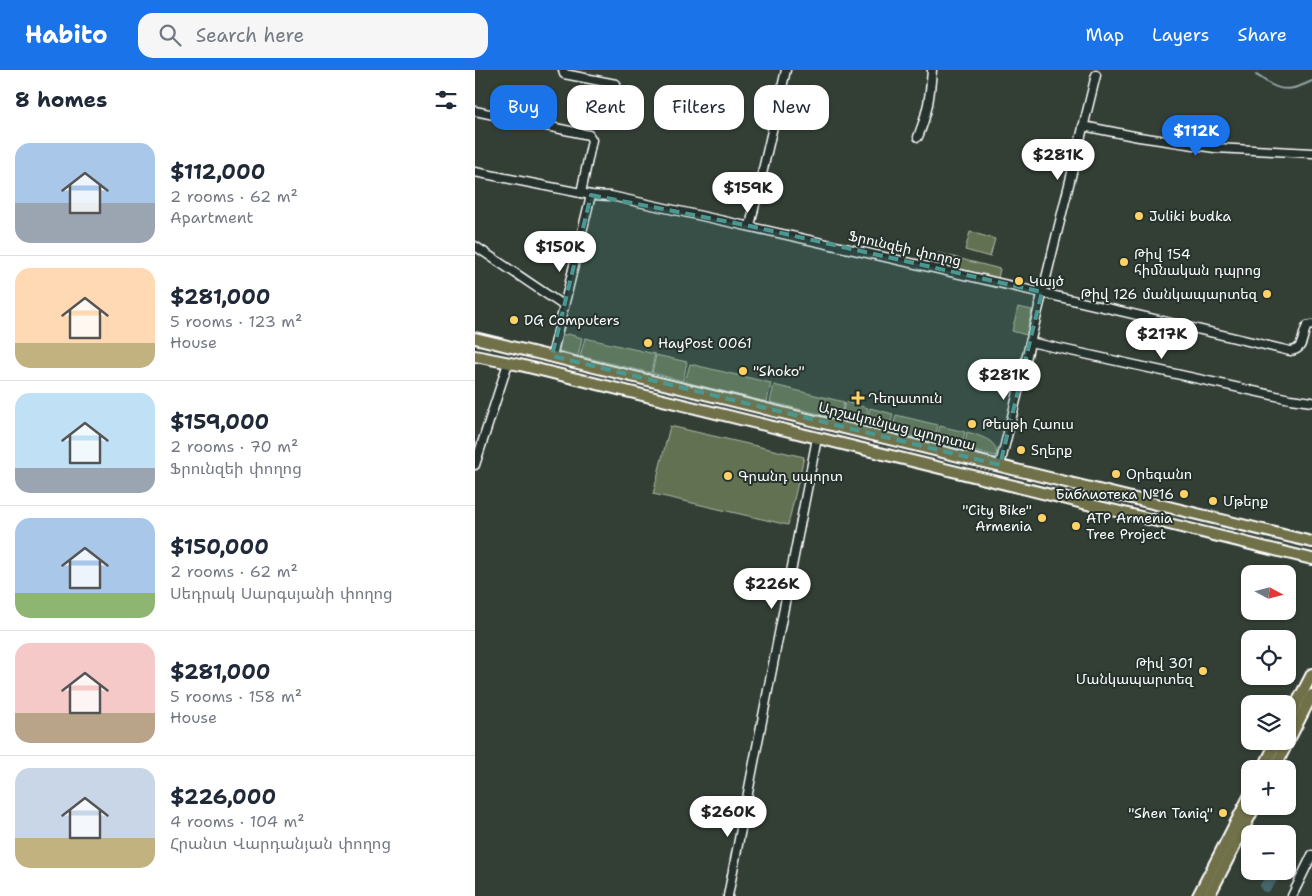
<!DOCTYPE html>
<html lang="en">
<head>
<meta charset="utf-8">
<style>
  body { margin:0; font-family:"Shantell Sans","Noto Sans Armenian",sans-serif; background:#f6f6f7; color:#1f2937; height:100vh; display:flex; flex-direction:column; font-size:19px; white-space:nowrap }
  * { box-sizing:border-box; margin:0 }
  p { font-size:16px; color:#747a83 }
  .icon { flex:none; width:28px; height:28px; fill:none; stroke:currentColor; stroke-width:2; stroke-linecap:round; stroke-linejoin:round }
  .map { position:relative; flex:1; overflow:hidden }
  .details { display:flex; flex-direction:column; background:#fff; width:475px }
  .details>* { flex:none }
  .hud { position:absolute; left:15px; top:15px; width:475px; height:45px; display:flex; gap:10px }
  .needle { width:32px; rotate:97deg }
  .fabs { position:absolute; left:766px; top:495px; display:grid; gap:10px }
  .fabs a { display:grid; place-items:center; width:55px; height:55px; border-radius:10px; background:#fff; box-shadow:0 1px 4px #0004; font-size:25px }
  .price { position:absolute; translate:-50% -42px; padding:0 11px; border-radius:18px; background:#fff; color:#222; font-size:16px; line-height:32px; filter:drop-shadow(0 1px 2px #0008) }
  .price::after { content:''; position:absolute; left:50%; top:30px; width:15px; height:11px; margin-left:-8px; background:inherit; clip-path:polygon(0 0,100% 0,50% 100%) }
  .price.selected { background:#1a73e8; color:#fff }
  ul { padding:0; list-style:none }
  li { display:flex; align-items:center; gap:15px; height:125px; padding:0 15px }
  li+li { border-top:1px solid #e0e1e3 }
  li span { display:grid; place-items:center; flex:none; width:140px; height:100px; border-radius:15px; color:#555 }
  li>.icon { margin-inline-start:auto }
  span .icon { width:60px; height:60px; fill:#fffc; stroke-width:1 }
  li b { font-size:21px }
  h2 { display:flex; justify-content:space-between; align-items:center; height:60px; padding:0 15px; font-size:21px }
  .tag { padding:0 18px; border-radius:15px; background:#fff; box-shadow:0 1px 4px #0004; font-size:18px; line-height:45px }
  .tag.selected { background:#1a73e8; color:#fff }
  header { display:flex; align-items:center; gap:30px; box-sizing:border-box; height:70px; padding:0 25px; background:#1a73e8; color:#fff }
  header strong { font-size:24px }
  nav { display:flex; gap:28px; margin-inline-start:auto; font-size:18px }
  .search { width:350px; height:45px; background:#f6f6f7; display:flex; align-items:center; gap:12px; box-sizing:border-box; padding:0 18px; border-radius:15px; color:#747a83; font-size:19px }
  main { display:flex; flex:1; min-height:0 }
  .map>svg:first-child { display:block }
  .green { fill:#637152; stroke:#b1b8a8 }
  .lines { fill:none; stroke-linecap:round; stroke-linejoin:round }
  .stream { stroke:#8fa3a6; stroke-width:2 }
  .river { stroke:#44666a; stroke-width:12 }
  .minor-casing { stroke:#fff; stroke-width:11 }
  .major-casing { stroke:#fff; stroke-width:14 }
  .minor { stroke:#26332d; stroke-width:8 }
  .major { stroke:#6f704a; stroke-width:10 }
  .marked { fill:#4b9892; fill-opacity:0.2; stroke:#4b9892; stroke-width:4; stroke-dasharray:10 6; stroke-linejoin:round }
  .poi-dot { fill:#ffd166; stroke:#26332d; stroke-width:2 }
  .labels { text-anchor:middle; dominant-baseline:central; stroke-width:4; stroke-linejoin:round; paint-order:stroke }
  .poi-label { font-size:14px; fill:#fff; stroke:#26332d; text-anchor:start }
  .street-label { font-size:14px; fill:#fff; stroke:#26332d }
</style>
</head>
<body>
<header>
<strong>Habito</strong>
<div class="search"><svg class="icon" aria-label="search" viewBox="0 0 24 24"><circle cx="10" cy="10" r="6"/><path d="M15 15l6 6"/></svg>Search here</div>
<nav><a>Map</a><a>Layers</a><a>Share</a></nav>
</header>
<main>
<section class="details">
<h2>8 homes<svg class="icon" aria-label="filters" viewBox="0 0 24 24"><path d="M4 7h16M4 17h16"/><circle cx="9" cy="7" r="2"/><circle cx="15" cy="17" r="2"/></svg></h2>
<ul>
<li><span style="background:linear-gradient(#a9c7e8 60%,#9aa5b1 0)"><svg class="icon" aria-label="home" viewBox="0 0 24 24"><path d="M3 11l9-7 9 7M6 9v11h12V9"/></svg></span><div><b>$112,000</b><p>2 rooms · 62 m²</p><p>Apartment</p></div></li>
<li><span style="background:linear-gradient(#ffd9b3 75%,#c2b280 0)"><svg class="icon" aria-label="home" viewBox="0 0 24 24"><path d="M3 11l9-7 9 7M6 9v11h12V9"/></svg></span><div><b>$281,000</b><p>5 rooms · 123 m²</p><p>House</p></div></li>
<li><span style="background:linear-gradient(#bfe0f5 75%,#9aa5b1 0)"><svg class="icon" aria-label="home" viewBox="0 0 24 24"><path d="M3 11l9-7 9 7M6 9v11h12V9"/></svg></span><div><b>$159,000</b><p>2 rooms · 70 m²</p><p>Ֆրունզեի փողոց</p></div></li>
<li><span style="background:linear-gradient(#a9c7e8 75%,#8fb573 0)"><svg class="icon" aria-label="home" viewBox="0 0 24 24"><path d="M3 11l9-7 9 7M6 9v11h12V9"/></svg></span><div><b>$150,000</b><p>2 rooms · 62 m²</p><p>Սեդրակ Սարգսյանի փողոց</p></div></li>
<li><span style="background:linear-gradient(#f6c9c9 70%,#b9a48a 0)"><svg class="icon" aria-label="home" viewBox="0 0 24 24"><path d="M3 11l9-7 9 7M6 9v11h12V9"/></svg></span><div><b>$281,000</b><p>5 rooms · 158 m²</p><p>House</p></div></li>
<li><span style="background:linear-gradient(#c9d6e8 70%,#c2b280 0)"><svg class="icon" aria-label="home" viewBox="0 0 24 24"><path d="M3 11l9-7 9 7M6 9v11h12V9"/></svg></span><div><b>$226,000</b><p>4 rooms · 104 m²</p><p>Հրանտ Վարդանյան փողոց</p></div></li>
</ul>
</section>
<div class="map">
<svg width="837" height="826" viewBox="0 0 837 826">
  <rect width="100%" height="100%" fill="#333e35"/>
  <filter id="ink" filterUnits="userSpaceOnUse"><feTurbulence type="fractalNoise" baseFrequency=".02" numOctaves="2"/><feDisplacementMap in="SourceGraphic" scale="10" xChannelSelector="R" yChannelSelector="G"/><feConvolveMatrix kernelMatrix="1 2 1 2 8 2 1 2 1" color-interpolation-filters="sRGB"/></filter>
  <g filter="url(#ink)">
    <g class="green">
      <polygon points="495,162 520,169 515,187 490,180"/>
      <polygon points="463,183 525,199 523,208 460,193"/>
      <polygon points="543,237 557,240 551,265 537,261"/>
      <polygon points="93,264 107,268 103,286 84,281 87,266"/>
      <polygon points="110,268 180,284 176,303 105,286"/>
      <polygon points="181,285 212,292 208,311 177,303"/>
      <polygon points="215,294 296,313 292,332 210,312"/>
      <polygon points="299,315 369,332 365,349 295,332"/>
      <polygon points="370,332 393,338 389,354 366,349"/>
      <polygon points="395,338 418,344 414,361 391,355"/>
      <polygon points="421,345 463,355 459,372 417,361"/>
      <polygon points="195,356 329,387 313,455 178,424"/>
      <polygon points="465,356 490,362 486,378 461,372"/>
      <path d="M492,362C505,366 525,371 521,386L489,379Z"/>
    </g>
    <g class="lines">
      <path class="stream" d="M781,5C787,8 790,11 795,14C810,23 822,18 837,11"/>
      <polyline class="river" points="791,816 802,801"/>
      <defs>
        <g id="minor">
          <polyline points="88,0 89,4 141,14"/>
          <polyline points="0,41 114,65 117,70 106,123"/>
          <polyline points="608,56 664,67 740,78 837,83"/>
          <path d="M443,67C453,43 455,25 457,0"/>
          <path d="M0,102L116,125L136,126C363,176 589,227 815,281C830,280 826,266 832,256L837,255"/>
          <polyline points="275,156 311,0"/>
          <polyline points="0,176 89,236"/>
          <polyline points="555,272 815,329 837,332"/>
          <polyline points="77,286 116,125"/>
          <polyline points="0,395 33,293"/>
          <polyline points="525,395 621,5"/>
          <polyline points="253,826 342,368"/>
          <polyline points="817,826 837,785"/>
        </g>
        <g id="major">
          <polyline points="0,268 837,472"/>
          <polyline points="0,286 45,295 837,489"/>
          <polyline points="812,652 837,604"/>
          <polyline points="788,699 802,671"/>
          <polyline points="799,699 837,625"/>
          <polyline points="723,826 775,725"/>
          <polyline points="734,826 780,736"/>
        </g>
      </defs>
      <use href="#minor" class="minor-casing"/>
      <use href="#major" class="major-casing"/>
      <use href="#minor" class="minor"/>
      <use href="#major" class="major"/>
    </g>
  </g>
  <path class="marked" d="M116,125L275,156L567,222L525,395L77,286Z"/>
  <g class="poi-dot">
    <circle cx="664" cy="146" r="5"/>
    <circle cx="649" cy="192" r="5"/>
    <circle cx="544" cy="211" r="5"/>
    <circle cx="792" cy="224" r="5"/>
    <circle cx="39" cy="250" r="5"/>
    <circle cx="173" cy="273" r="5"/>
    <circle cx="268" cy="301" r="5"/>
    <path d="M380.5 320.5h5v5h5v5h-5v5h-5v-5h-5v-5h5z"/>
    <circle cx="497" cy="354" r="5"/>
    <circle cx="546" cy="380" r="5"/>
    <circle cx="641" cy="404" r="5"/>
    <circle cx="253" cy="406" r="5"/>
    <circle cx="709" cy="424" r="5"/>
    <circle cx="738" cy="431" r="5"/>
    <circle cx="567" cy="448" r="5"/>
    <circle cx="601" cy="456" r="5"/>
    <circle cx="728" cy="601" r="5"/>
    <circle cx="748" cy="743" r="5"/>
  </g>
  <g class="labels">
    <g class="poi-label">
      <text x="674" y="146">Juliki budka</text>
      <text x="659" y="184">Թիվ 154<tspan x="659" dy="16">հիմնական դպրոց</tspan></text>
      <text x="554" y="211">Կայծ</text>
      <text x="782" y="224" text-anchor="end">Թիվ 126 մանկապարտեզ</text>
      <text x="49" y="250">DG Computers</text>
      <text x="183" y="273">HayPost 0061</text>
      <text x="278" y="301">"Shoko"</text>
      <text x="393" y="328">Դեղատուն</text>
      <text x="507" y="354">Թեսթի Հաուս</text>
      <text x="556" y="380">Տղերք</text>
      <text x="651" y="404">Օրեգանո</text>
      <text x="263" y="406">Գրանդ սպորտ</text>
      <text x="699" y="424" text-anchor="end">Библиотека №16</text>
      <text x="748" y="431">Մթերք</text>
      <text x="557" y="440" text-anchor="end">"City Bike"<tspan x="557" dy="16">Armenia</tspan></text>
      <text x="611" y="448">ATP Armenia<tspan x="611" dy="16">Tree Project</tspan></text>
      <text x="718" y="593" text-anchor="end">Թիվ 301<tspan x="718" dy="16">Մանկապարտեզ</tspan></text>
      <text x="738" y="743" text-anchor="end">"Shen Taniq"</text>
    </g>
    <g class="street-label">
      <text transform="translate(430 178) rotate(13)">Ֆրունզեի փողոց</text>
      <text transform="translate(422 356) rotate(14)">Արշակունյաց պողոտա</text>
    </g>
  </g>
</svg>
<div class="fabs">
<a><svg class="needle" viewBox="-14 -14 28 28"><path d="M0-13l5 13h-10z" fill="#e53935"/><path d="M0 13l5-13h-10z" fill="#747a83"/></svg></a>
<a><svg class="icon" aria-label="locate" viewBox="0 0 24 24"><circle cx="12" cy="12" r="6"/><path d="M12 2v4M12 18v4M2 12h4M18 12h4"/></svg></a>
<a><svg class="icon" aria-label="layers" viewBox="0 0 24 24"><path d="M12 4l9 5-9 5-9-5zM3 14l9 5 9-5"/></svg></a>
<a>+</a>
<a>−</a>
</div>
<b class="price selected" style="left:721px;top:87px">$112K</b>
<b class="price" style="left:583px;top:111px">$281K</b>
<b class="price" style="left:273px;top:144px">$159K</b>
<b class="price" style="left:85px;top:203px">$150K</b>
<b class="price" style="left:687px;top:290px">$217K</b>
<b class="price" style="left:529px;top:331px">$281K</b>
<b class="price" style="left:297px;top:540px">$226K</b>
<b class="price" style="left:253px;top:768px">$260K</b>
<div class="hud">
<a class="tag selected">Buy</a>
<a class="tag">Rent</a>
<a class="tag">Filters</a>
<a class="tag">New</a>
</div>
</div>
</main>
</body>
</html>
